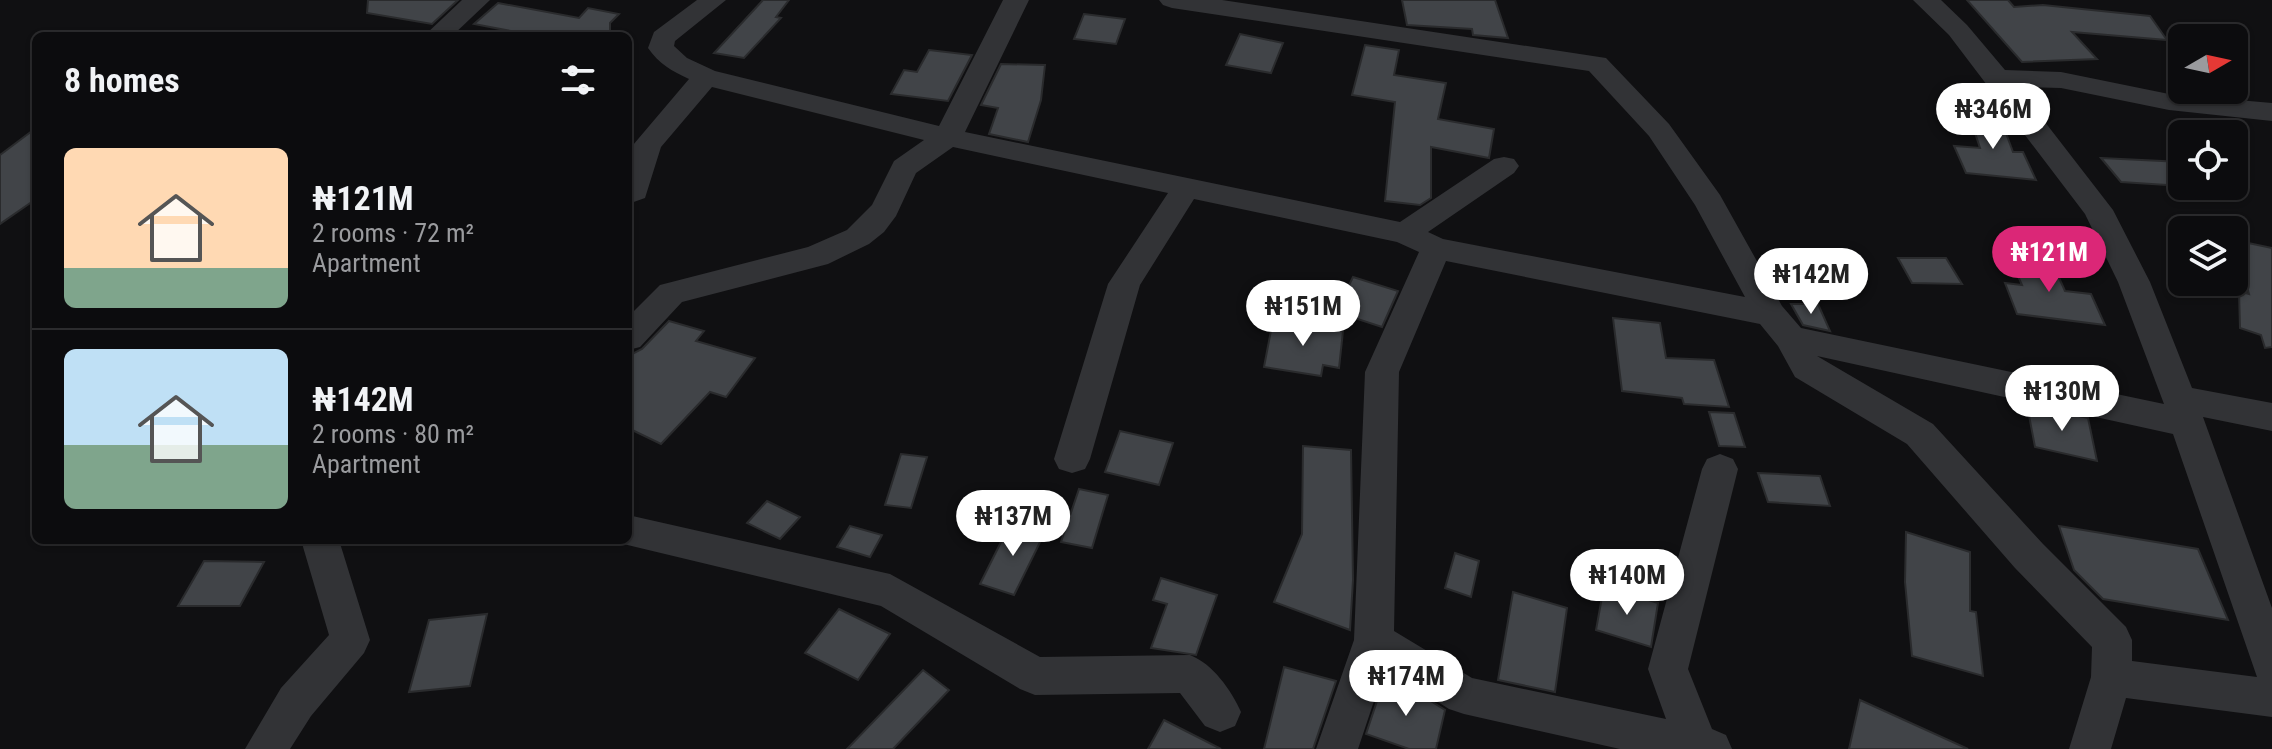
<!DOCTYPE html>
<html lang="en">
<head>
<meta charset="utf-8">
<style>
  body { margin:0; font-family:"Roboto Condensed",sans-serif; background:#151517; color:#f1f3f6; height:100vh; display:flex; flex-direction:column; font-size:30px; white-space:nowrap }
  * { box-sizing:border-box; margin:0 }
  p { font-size:26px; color:#9a9b9e }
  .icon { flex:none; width:44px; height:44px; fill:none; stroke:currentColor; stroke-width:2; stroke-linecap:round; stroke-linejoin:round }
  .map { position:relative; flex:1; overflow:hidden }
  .sheet { position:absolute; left:32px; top:32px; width:600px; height:512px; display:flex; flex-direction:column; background:#0c0c0e; border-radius:12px; box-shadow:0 2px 6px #0004,0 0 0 2px #2c2c2e }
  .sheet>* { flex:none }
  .needle { width:52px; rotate:81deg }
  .tools { position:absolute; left:2168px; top:24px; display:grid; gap:16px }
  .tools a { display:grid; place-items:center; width:80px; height:80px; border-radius:12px; background:#0c0c0e; box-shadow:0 2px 6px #0004,0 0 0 2px #2c2c2e; font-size:40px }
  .price { position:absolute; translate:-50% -68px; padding:0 18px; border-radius:28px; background:#fff; color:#222; font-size:26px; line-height:52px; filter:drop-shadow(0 2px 4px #0008) }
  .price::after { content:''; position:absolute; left:50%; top:48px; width:24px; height:18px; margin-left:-12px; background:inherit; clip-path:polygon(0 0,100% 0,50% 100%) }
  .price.current { background:#db2777; color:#fff }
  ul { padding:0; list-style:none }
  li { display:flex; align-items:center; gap:24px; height:200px; padding:0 32px }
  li+li { border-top:2px solid #2c2c2e }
  li span { display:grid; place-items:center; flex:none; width:224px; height:160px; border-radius:12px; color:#555 }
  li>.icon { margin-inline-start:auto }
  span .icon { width:96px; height:96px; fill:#fffc; stroke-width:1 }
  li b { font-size:34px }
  h2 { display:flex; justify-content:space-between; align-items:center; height:96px; padding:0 32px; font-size:34px }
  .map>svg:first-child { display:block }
  .building { fill:#414448; stroke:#2a2b2d; stroke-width:2 }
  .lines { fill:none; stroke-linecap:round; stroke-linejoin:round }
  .minor { fill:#323336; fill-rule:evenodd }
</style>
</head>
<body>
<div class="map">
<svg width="2272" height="749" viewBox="0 0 2272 749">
  <rect width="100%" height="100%" fill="#101012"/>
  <g class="building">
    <polygon points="368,0 458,0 432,24 367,13"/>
    <polygon points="763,0 789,0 776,17 781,18 744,58 714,53"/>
    <polygon points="1402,0 1495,0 1508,38 1473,35 1472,29 1407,25"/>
    <polygon points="1967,0 2008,0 2014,7 2043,5 2150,16 2167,40 2072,32 2097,59 2022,62"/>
    <polygon points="498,3 579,18 588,8 619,14 610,23 610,36 537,36 474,24"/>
    <polygon points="1084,14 1125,19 1116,44 1074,39"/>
    <polygon points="1240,34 1283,43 1271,73 1226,65"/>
    <polygon points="1365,45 1399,50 1394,75 1446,83 1438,119 1494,129 1489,158 1431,147 1431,198 1420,205 1385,201 1395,102 1352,95"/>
    <polygon points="929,50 972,55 948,101 891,94 904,70 917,72"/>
    <polygon points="1001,64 1045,65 1041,100 1028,142 989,134 998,108 981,105"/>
    <polygon points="1968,112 2000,117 2013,152 2023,152 2036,180 1966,173 1954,146 1980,148"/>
    <polygon points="36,128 36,199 0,224 0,155"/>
    <polygon points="2101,158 2182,162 2182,186 2121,182"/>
    <polygon points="2234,240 2272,248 2272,347 2265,348 2261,335 2240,328 2239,291 2249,294"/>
    <polygon points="2009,256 2051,260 2065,291 2091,294 2105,325 2017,314 2005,283 2022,285"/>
    <polygon points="1898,258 1946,258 1962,284 1912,283"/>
    <polygon points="1353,277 1398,291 1382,327 1336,312"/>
    <polygon points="1791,304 1818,304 1830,331 1803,325"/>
    <polygon points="1613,318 1660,323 1666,358 1714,360 1729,407 1684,404 1682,398 1622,391"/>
    <polygon points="1273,320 1343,331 1339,368 1323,365 1321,376 1264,367"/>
    <polygon points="669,321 704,331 696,341 755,358 726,397 710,392 661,444 628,428 628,356 642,349"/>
    <polygon points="2027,405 2088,418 2097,461 2035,447"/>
    <polygon points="1709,412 1734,413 1745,447 1719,446"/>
    <polygon points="1120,431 1173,443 1159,485 1105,472"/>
    <polygon points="1303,446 1351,450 1353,580 1350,630 1274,602 1302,534"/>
    <polygon points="901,454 927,457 911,508 885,505"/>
    <polygon points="1758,473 1820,476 1830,506 1768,502"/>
    <polygon points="1079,489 1108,495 1092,548 1061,542"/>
    <polygon points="767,501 800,517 780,539 747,523"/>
    <polygon points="1011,522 1045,532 1014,595 980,584"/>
    <polygon points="850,526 882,535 870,557 837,547"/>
    <polygon points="2059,526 2198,549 2228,620 2103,599 2074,570"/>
    <polygon points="1906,532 1970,552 1970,611 1976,612 1983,676 1912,656 1905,582"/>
    <polygon points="1455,553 1479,561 1471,597 1445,588"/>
    <polygon points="204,561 264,562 240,606 178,606"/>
    <polygon points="1161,578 1217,595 1196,655 1151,648 1167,604 1153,600"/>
    <polygon points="1604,586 1658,603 1651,647 1596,630"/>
    <polygon points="1513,592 1567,608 1555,692 1498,680"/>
    <polygon points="839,609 890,634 858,680 805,653"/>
    <polygon points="487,614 470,686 409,692 429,620"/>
    <polygon points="1284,667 1336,681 1313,749 1264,749"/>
    <polygon points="923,670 949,690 893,749 847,749"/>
    <polygon points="1385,677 1402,683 1445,710 1436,749 1409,749 1366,734"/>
    <polygon points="1860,700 1968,749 1849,749"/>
    <polygon points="1164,720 1221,749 1148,749"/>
  </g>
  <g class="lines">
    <g class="minor">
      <polygon points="462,0 490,0 452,36 424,36"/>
      <path d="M697,0H726L675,41L674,46L687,58L715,71L939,126L1003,0H1029L965,132L1400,222L1494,159L1504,157L1514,159L1519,166L1514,173L1428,232L1443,239L1745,297L1695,205L1649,136L1589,71L1172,8L1163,5L1159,0H1222L1606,58L1669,124L1720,195L1782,306L1801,328L2164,404L2118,282L2085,214L1949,35L1913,0H1941L1967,25L2005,70L2061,72L2169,94L2272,103V121L2169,110L2061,88L2018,87L2113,210L2150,282L2192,388L2272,403V431L2203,417L2272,608V717L2126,698L2111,749H2069L2091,677L2092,647L2015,568L1907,444L1795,377L1778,346L1760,324L1446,261L1399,372L1394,631L1472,678L1666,719L1648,669L1702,469L1707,459L1720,454L1733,459L1738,469L1688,669L1712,729L1726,735L1732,749H1620L1464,714L1449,709L1385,668L1358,749H1316L1354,640L1365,372L1419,252L1397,242L1194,199L1140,285L1090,459L1085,469L1072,473L1059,469L1054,459L1108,284L1168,193L953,147L916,173L896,216L884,232L869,244L828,264L682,302L640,347L628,350V317L660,285L808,247L847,230L872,205L894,161L924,140L712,87L661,147L645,198L628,204V162L633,145L689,79C672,71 659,64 648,48L654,32ZM1817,356L2173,434L2257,677L2132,661V640L2126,627L2043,544L1933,424Z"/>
      <path d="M628,515L890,574L1040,657L1190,655C1213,664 1231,690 1241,712L1235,726L1220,732L1205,726L1180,693L1035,695L1020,689L881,606L615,542L614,540H628Z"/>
      <polygon points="301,540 339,540 370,640 364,653 311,716 290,749 245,749 281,688 329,635"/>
    </g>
  </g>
</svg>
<div class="tools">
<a><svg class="needle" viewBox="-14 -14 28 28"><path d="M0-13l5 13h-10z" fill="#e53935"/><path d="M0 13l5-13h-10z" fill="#9a9b9e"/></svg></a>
<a><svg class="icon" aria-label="locate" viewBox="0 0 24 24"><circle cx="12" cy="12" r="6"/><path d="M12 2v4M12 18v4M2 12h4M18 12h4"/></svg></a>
<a><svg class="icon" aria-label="layers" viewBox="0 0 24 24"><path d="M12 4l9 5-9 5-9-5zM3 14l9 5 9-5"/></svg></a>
</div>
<b class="price" style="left:1993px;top:151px">₦346M</b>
<b class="price current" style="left:2049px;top:294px">₦121M</b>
<b class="price" style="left:1811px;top:316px">₦142M</b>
<b class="price" style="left:1303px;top:348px">₦151M</b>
<b class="price" style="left:2062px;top:433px">₦130M</b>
<b class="price" style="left:1013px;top:558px">₦137M</b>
<b class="price" style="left:1627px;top:617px">₦140M</b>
<b class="price" style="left:1406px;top:718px">₦174M</b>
<section class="sheet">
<h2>8 homes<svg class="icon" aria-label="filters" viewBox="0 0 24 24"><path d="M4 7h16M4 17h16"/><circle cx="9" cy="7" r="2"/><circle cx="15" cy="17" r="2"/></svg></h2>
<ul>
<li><span style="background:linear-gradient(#ffd9b3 75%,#7fa58c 0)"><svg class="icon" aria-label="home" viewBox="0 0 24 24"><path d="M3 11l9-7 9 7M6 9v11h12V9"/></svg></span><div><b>₦121M</b><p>2 rooms · 72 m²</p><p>Apartment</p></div></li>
<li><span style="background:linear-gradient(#bfe0f5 60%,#7fa58c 0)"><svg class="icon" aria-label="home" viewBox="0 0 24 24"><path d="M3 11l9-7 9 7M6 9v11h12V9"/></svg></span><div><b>₦142M</b><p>2 rooms · 80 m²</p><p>Apartment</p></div></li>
</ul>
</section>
</div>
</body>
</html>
